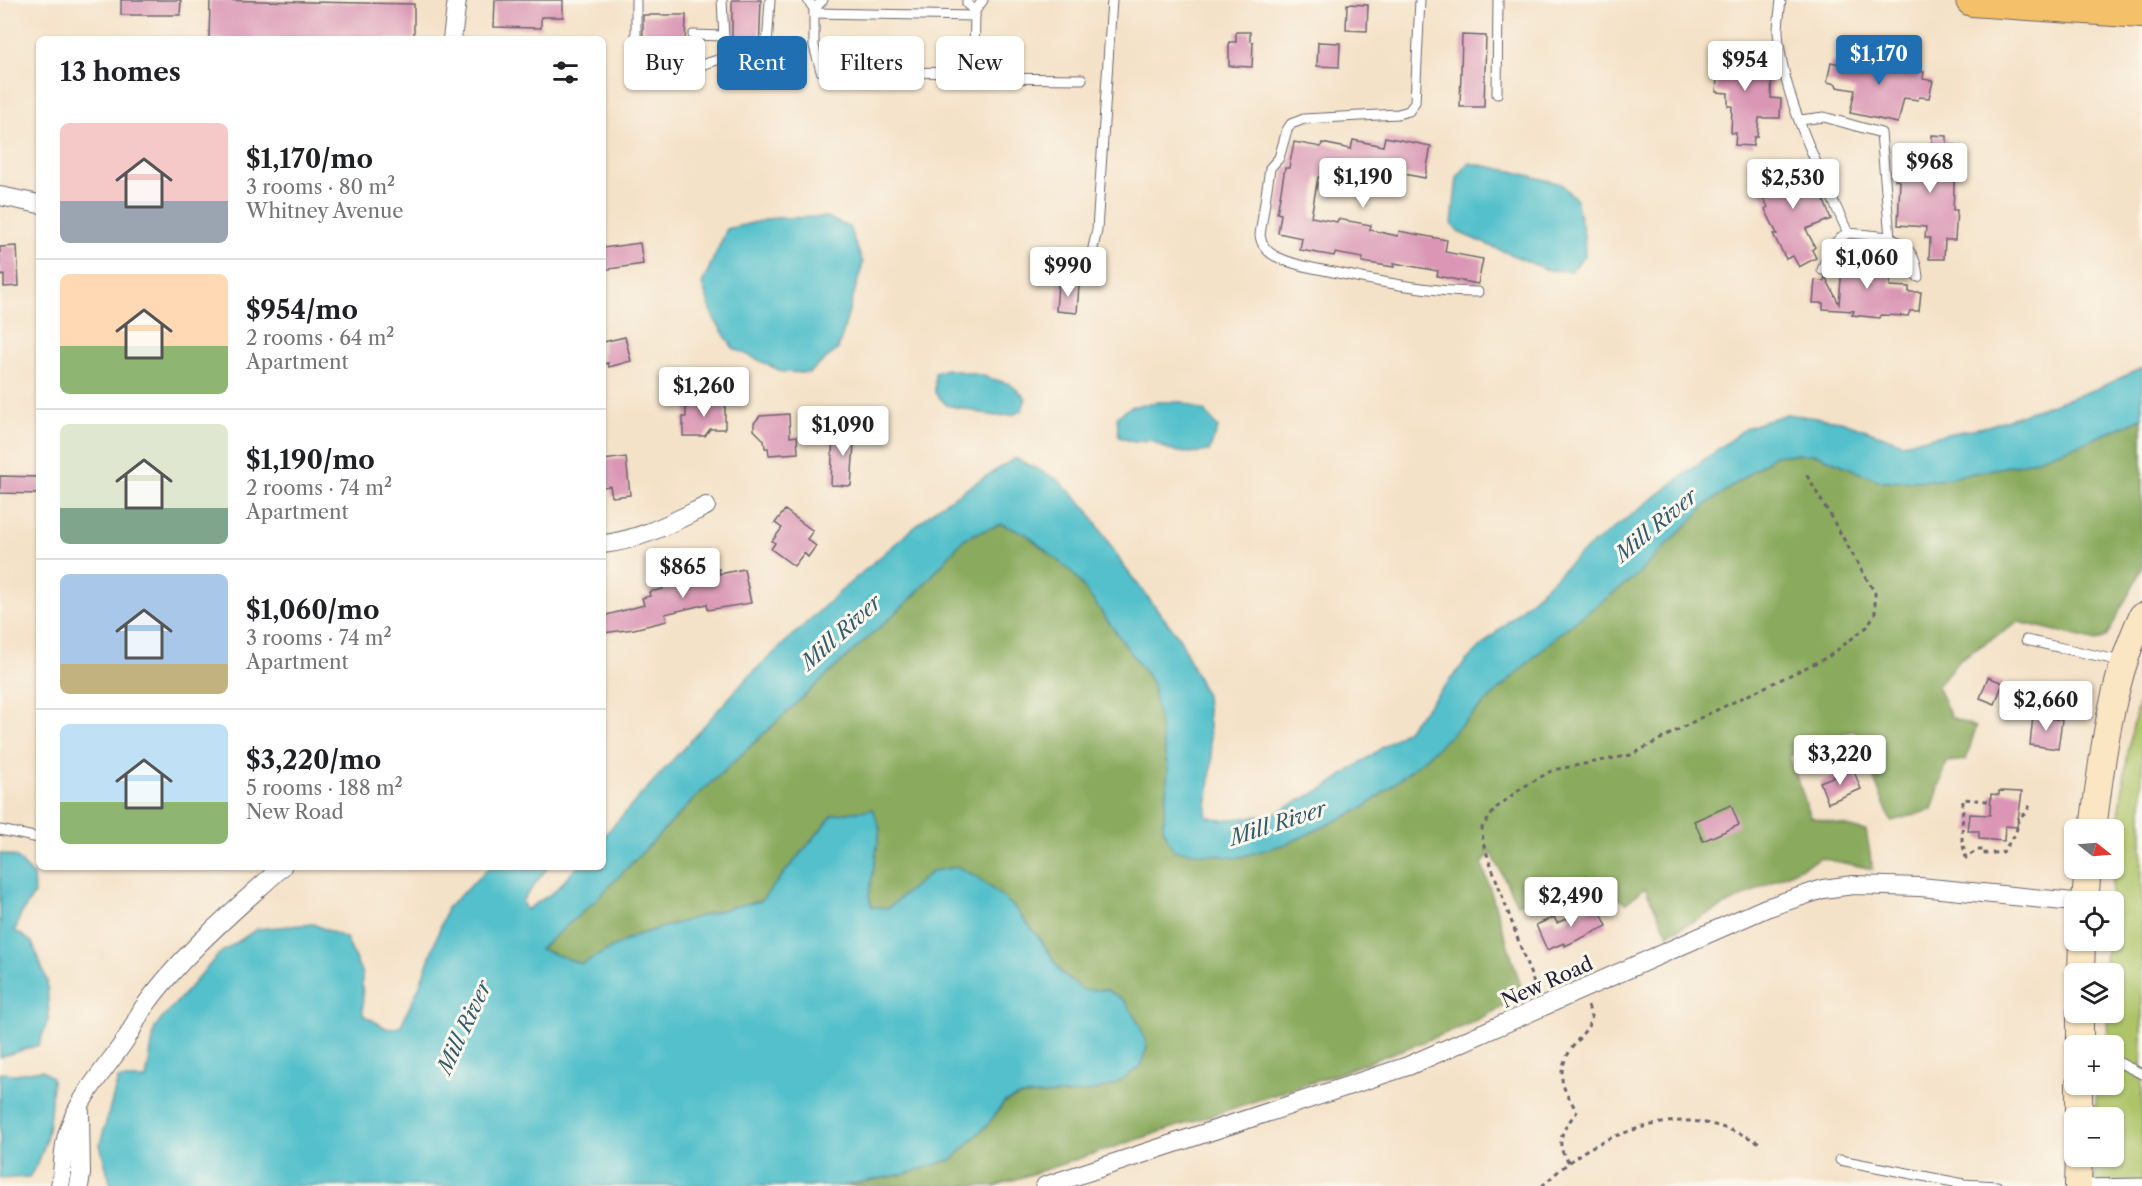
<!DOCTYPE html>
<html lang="en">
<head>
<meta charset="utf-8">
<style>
  body { margin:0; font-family:"Libre Caslon Text",serif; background:#f2f2f2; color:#202124; height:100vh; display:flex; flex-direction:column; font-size:22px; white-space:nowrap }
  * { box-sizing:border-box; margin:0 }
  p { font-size:20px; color:#757577 }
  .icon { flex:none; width:33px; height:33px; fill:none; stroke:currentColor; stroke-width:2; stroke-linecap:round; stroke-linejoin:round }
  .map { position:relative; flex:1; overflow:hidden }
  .details { position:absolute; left:36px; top:36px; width:570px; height:834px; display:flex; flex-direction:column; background:#fff; border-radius:9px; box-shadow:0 2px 4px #0004 }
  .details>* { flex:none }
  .hud { position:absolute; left:624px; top:36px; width:570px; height:54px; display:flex; gap:12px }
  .needle { width:39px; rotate:107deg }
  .buttons { position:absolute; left:2064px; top:819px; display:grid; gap:12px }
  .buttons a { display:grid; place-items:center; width:60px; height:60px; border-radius:9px; background:#fff; box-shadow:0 2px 4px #0004; font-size:30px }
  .price { position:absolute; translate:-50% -51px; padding:0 14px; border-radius:6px; background:#fff; color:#222; font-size:20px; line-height:39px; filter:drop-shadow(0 2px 3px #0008) }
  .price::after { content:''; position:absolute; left:50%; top:36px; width:18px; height:14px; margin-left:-9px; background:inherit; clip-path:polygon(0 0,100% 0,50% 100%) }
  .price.active { background:#1f6fb2; color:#fff }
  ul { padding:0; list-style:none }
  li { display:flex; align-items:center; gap:18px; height:150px; padding:0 24px }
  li+li { border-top:2px solid #e0e0e0 }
  li span { display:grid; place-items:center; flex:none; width:168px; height:120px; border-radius:9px; color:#555 }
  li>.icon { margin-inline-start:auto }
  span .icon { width:72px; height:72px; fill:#fffc; stroke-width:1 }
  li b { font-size:26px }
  h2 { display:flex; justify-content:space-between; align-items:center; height:72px; padding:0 24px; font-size:26px }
  .pill { padding:0 21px; border-radius:9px; background:#fff; box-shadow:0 2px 4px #0004; font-size:21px; line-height:54px }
  .pill.active { background:#1f6fb2; color:#fff }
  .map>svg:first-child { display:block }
  .green { fill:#aec469; stroke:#687352; stroke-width:1.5 }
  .forest { fill:#8aaa5d; stroke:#56664c; stroke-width:1.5 }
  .water { fill:#52c0cb; stroke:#3a7183; stroke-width:1.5 }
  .building { fill:#da96b4 }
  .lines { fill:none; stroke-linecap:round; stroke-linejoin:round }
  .service-casing { stroke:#6c656c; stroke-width:11 }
  .minor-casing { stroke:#6c656c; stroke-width:20 }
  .secondary-casing { stroke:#6c656c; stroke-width:28 }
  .trunk-casing { stroke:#6c656c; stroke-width:34 }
  .path { stroke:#6c656c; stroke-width:3; stroke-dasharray:4.5 4.5; stroke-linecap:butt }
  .service { stroke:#fff; stroke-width:9 }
  .minor { stroke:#fff; stroke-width:18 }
  .secondary { stroke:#fbe6c3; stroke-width:26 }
  .trunk { stroke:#f4c16a; stroke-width:32 }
  .labels { text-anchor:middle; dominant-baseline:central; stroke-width:6; stroke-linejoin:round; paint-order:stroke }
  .street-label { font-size:20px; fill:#22223b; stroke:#fbf7ec }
  .water-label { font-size:21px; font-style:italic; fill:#33596d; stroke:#fbf7ec }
</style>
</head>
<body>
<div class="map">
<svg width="2142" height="1186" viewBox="0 0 2142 1186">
  <rect width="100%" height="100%" fill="#fbf7ec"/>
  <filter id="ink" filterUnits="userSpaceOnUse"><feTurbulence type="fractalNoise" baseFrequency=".0167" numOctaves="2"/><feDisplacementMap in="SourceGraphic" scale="12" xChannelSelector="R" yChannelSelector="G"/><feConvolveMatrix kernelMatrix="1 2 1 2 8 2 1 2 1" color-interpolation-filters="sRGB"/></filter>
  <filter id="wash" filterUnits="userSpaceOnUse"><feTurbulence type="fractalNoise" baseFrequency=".008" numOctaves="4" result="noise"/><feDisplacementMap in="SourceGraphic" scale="24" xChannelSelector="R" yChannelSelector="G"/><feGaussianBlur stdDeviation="1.35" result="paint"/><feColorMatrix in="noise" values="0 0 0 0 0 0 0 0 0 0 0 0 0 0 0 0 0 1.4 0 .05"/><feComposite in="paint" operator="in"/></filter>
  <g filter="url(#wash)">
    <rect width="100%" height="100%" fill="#f4e2c8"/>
    <path class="green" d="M2142,688V1186H2095V1157L2114,1156V1118L2096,1117V1085L2114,1084V1046L2108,1045L2107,1013L2114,1012V974L2105,973L2106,941L2114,940V902L2110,901C2118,830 2123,757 2142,688Z"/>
    <polygon class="forest" points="2142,418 2142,568 2107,636 2097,641 2019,622 1960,659 1937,686 1951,717 1976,727 1966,760 1947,762 1932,810 1891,821 1854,730 1789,756 1811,817 1866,831 1873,869 1820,858 1668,934 1645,888 1626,903 1587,877 1517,904 1491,852 1482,864 1524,996 1465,1026 1326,1078 995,1186 842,1186 905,1174 953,1159 990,1122 1004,1103 1019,1096 1083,1093 1107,990 1083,990 1062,974 1041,940 1012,905 977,877 958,867 933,871 888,908 872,907 869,896 880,829 833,815 761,901 732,907 634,936 582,964 540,949 594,902 695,798 818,683 912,598 965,538 1001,524 1026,534 1074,574 1152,682 1168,771 1163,828 1289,843 1365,807 1421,762 1560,633 1636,576 1706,505 1775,455 1816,454 1883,482 1938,480 2025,463 2089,441"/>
    <g class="water">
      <polygon points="1469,163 1512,171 1561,184 1576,199 1584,235 1585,256 1571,271 1548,270 1460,233 1452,225 1457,177"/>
      <polygon points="826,217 849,227 863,263 838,349 809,373 783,372 733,348 713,317 702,284 727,229 773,218"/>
      <polygon points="2142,368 2142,418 2089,441 2025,463 1938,480 1883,482 1816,454 1775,455 1706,505 1636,576 1560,633 1421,762 1365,807 1289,843 1237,858 1173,850 1163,828 1168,771 1152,682 1074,574 1026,534 1001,524 965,538 912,598 818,683 695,798 594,902 540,949 582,964 634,936 732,907 761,901 833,815 873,809 880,829 869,896 872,907 888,908 933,871 958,867 977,877 1012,905 1041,940 1062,974 1083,990 1107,990 1125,1001 1140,1025 1147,1047 1140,1067 1114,1085 1083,1093 1019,1096 1004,1102 990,1122 953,1159 905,1174 840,1186 111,1186 100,1144 118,1079 146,1079 155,1027 219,954 257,929 313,924 346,938 362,974 363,1015 388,1029 400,1027 420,985 447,908 490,867 548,867 522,901 526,910 554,892 577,867 603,867 603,837 749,676 843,589 939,506 1015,458 1057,479 1087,509 1125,568 1180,639 1206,696 1212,759 1206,816 1221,820 1271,815 1325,788 1407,730 1468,659 1580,554 1746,428 1786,414 1841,421 1902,443 1988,426 2096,389"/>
      <polygon points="946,369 979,375 1010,384 1026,398 1022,410 1013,415 995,416 947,405 935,393 935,373"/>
      <path d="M1157,402H1183L1206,412L1218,428L1209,451C1185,455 1171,453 1151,440L1134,442L1119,437L1117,417L1130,407Z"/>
      <polygon points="0,853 16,857 33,875 34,894 20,916 15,931 32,942 47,981 49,1017 39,1045 0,1057"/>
      <path d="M42,1070L52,1078C51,1112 50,1149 29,1177L0,1179V1073L15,1074Z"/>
    </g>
    <g id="blocks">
      <g class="building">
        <polygon points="121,0 181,0 180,15 121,15"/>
        <polygon points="210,0 414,4 414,39 209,39"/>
        <polygon points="495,0 563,0 563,17 541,17 541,28 494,27"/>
        <polygon points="732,0 761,0 759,56 732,55"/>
        <polygon points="1347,4 1368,5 1367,31 1346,30"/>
        <polygon points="643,15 686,15 685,50 644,50 643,46"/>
        <polygon points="1236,32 1250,32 1250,41 1253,42 1252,67 1229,66 1229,42 1236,42"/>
        <polygon points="1462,35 1486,36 1484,107 1460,107"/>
        <polygon points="1318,42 1340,43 1339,67 1317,66"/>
        <polygon points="1721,42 1741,43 1740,53 1744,52 1743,68 1772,69 1771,98 1781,99 1780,118 1759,118 1757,137 1754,137 1753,146 1735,145 1736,133 1731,133 1732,106 1728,106 1728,93 1716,92 1717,78 1713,78 1715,51 1720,51"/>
        <polygon points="1840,56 1868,61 1869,58 1899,63 1898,67 1924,72 1923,79 1933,81 1929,98 1919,97 1918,100 1904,98 1898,123 1850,113 1855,90 1837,87 1836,84 1827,82 1831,62 1839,64"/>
        <polygon points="1932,135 1947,136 1947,145 1956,145 1953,210 1957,210 1955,240 1945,240 1944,259 1929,259 1930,238 1925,238 1926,227 1898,225 1900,181 1895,180 1897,158 1925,160 1926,144 1932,144"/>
        <polygon points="1385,137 1431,146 1425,178 1378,169 1376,178 1347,173 1346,182 1318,177 1311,217 1337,222 1338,219 1371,225 1370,230 1398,236 1399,231 1447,240 1445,252 1483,259 1478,284 1437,276 1438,271 1394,263 1394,267 1362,262 1363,258 1335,253 1334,256 1300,250 1302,238 1278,233 1281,214 1277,213 1285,168 1289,168 1294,142 1321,147 1322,143 1351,149 1353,140 1383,146"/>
        <polygon points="1776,161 1780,168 1784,166 1792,182 1813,172 1831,219 1806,229 1815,247 1812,250 1816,258 1799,267 1793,256 1786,259 1773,234 1777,234 1765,209 1768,207 1755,182 1760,179 1756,171"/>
        <polygon points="640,243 643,264 603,270 603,248"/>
        <polygon points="17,246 19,286 4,287 4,275 0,276 0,247"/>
        <polygon points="1843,255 1892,259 1890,286 1909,287 1909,292 1921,292 1919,311 1910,311 1908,316 1881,315 1880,318 1852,315 1854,311 1823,309 1823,303 1813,303 1815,280 1824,281 1825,276 1839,304"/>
        <polygon points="1058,283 1079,285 1077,313 1056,311"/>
        <polygon points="625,337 631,361 609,367 608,363 603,364 603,342"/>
        <polygon points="686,401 725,401 725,429 710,429 705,436 683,436 683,417 686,417"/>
        <polygon points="789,414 790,437 797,436 798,453 769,455 768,448 765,448 764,440 754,430 754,423 760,416"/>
        <polygon points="833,429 855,430 851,486 831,485"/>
        <polygon points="626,457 630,495 612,497 610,486 603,487 603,460"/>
        <polygon points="0,476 39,477 39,494 0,493"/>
        <polygon points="785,510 813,531 807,539 816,546 808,557 804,553 794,566 771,549 775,543 772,541 782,528 775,523"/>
        <polygon points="719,569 720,574 744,569 751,603 708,610 707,604 665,614 667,621 634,629 603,633 603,616 644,605 642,598 650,596 649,592 663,589 661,581"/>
        <polygon points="1988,677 2003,683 1995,704 1980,698"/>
        <polygon points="2033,716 2062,720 2058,749 2030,745"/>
        <polygon points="1853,769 1861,789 1828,803 1820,782"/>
        <polygon points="1999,791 2022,792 2017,827 2005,826 2004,841 1979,839 1979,831 1968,831 1970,814 1990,815 1991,794 1999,795"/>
        <polygon points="1731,805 1739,825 1703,841 1694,821"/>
        <polygon points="1597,905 1607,926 1565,946 1564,943 1547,950 1536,925 1554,917 1557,923"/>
      </g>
    </g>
  </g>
  <g filter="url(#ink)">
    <use href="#blocks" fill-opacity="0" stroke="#6c656c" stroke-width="1.5"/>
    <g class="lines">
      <defs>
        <g id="service">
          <polyline points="636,0 636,47 644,67 678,72 724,58"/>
          <path d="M722,0L726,77C738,81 753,82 765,77L770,0"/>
          <polyline points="808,0 814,9 814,46 821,71 974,73 975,11"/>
          <polyline points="967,0 967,4 975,11 983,0"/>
          <path d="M1420,0L1415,102L1409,111L1398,114L1304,119L1291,124L1287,130L1279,158L1270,168L1260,235C1261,244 1266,251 1275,256C1293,265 1313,268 1333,272C1380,282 1430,292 1478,292"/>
          <path d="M1781,0C1780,10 1778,22 1778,32C1782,98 1821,173 1848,233L1890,237L1881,133L1824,117L1800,120"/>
          <polyline points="814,9 823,0"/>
          <polyline points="814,13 975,16"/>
          <polyline points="693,35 724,36"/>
          <polyline points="974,73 993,78 1082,79"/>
          <polyline points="1497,94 1498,0"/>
          <path d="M1890,237C1909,249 1916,254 1918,277"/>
          <polyline points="1089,266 1097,230 1112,0"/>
          <path d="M1822,270C1827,256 1834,239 1848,233"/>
          <polyline points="2026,640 2121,661"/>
          <polyline points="0,830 39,838"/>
          <polyline points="2114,1060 2142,1074"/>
          <polyline points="1840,1160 1964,1184 1997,1186"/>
          <polyline points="2081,1184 2142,1183"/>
        </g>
        <g id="minor">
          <polyline points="452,39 457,0"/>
          <polyline points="0,196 39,204"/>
          <path d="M603,544C640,540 673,522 706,506"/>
          <path d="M60,1186C64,1168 62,1149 68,1132C79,1096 106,1069 126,1039C133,1029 137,1017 144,1007C182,954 234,911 282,867"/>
          <polyline points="79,1186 81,1174 80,1112"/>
          <polyline points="1045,1186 1408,1066 1766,908 1823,889 1853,885 1920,887 2074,902"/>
        </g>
        <g id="secondary">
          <path d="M2093,830C2102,756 2111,683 2142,616"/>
          <polyline points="2085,902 2088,868"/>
          <polyline points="2081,974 2082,940"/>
          <polyline points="2080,1046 2080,1012"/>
          <polyline points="2079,1118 2079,1084"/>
          <polyline points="2078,1186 2079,1156"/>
        </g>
        <polyline id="trunk" points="1972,0 2142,12"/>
      </defs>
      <use href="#service" class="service-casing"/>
      <use href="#minor" class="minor-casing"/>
      <use href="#secondary" class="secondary-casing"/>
      <use href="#trunk" class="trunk-casing"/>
      <g class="path">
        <polyline points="1988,801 1963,799 1962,841 1966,858 1977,850 1985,850 1985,854 2003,852 2016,833 2019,816 2025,814 2032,802"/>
        <polyline points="1537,992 1483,843 1482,828 1496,808 1520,789 1553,770 1631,755 1702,717 1828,657 1867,627 1875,613 1875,593 1806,474"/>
        <path d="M1569,1162C1553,1144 1563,1128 1577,1112C1572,1102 1562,1089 1562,1078C1560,1055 1582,1038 1592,1020L1588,1005"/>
        <path d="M1542,1186C1553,1176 1565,1165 1577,1156C1605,1136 1664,1116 1699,1122C1720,1125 1741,1133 1760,1143"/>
      </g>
      <use href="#service" class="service"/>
      <use href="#minor" class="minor"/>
      <use href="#secondary" class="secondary"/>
      <use href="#trunk" class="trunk"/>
    </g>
  </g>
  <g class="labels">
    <g class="street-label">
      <text transform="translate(1547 982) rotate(-24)">New Road</text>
    </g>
    <g class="water-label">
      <text transform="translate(1656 525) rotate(-40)">Mill River</text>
      <text transform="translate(841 632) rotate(-42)">Mill River</text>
      <text transform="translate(1278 823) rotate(-18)">Mill River</text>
      <text transform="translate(464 1027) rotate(-65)">Mill River</text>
    </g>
  </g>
</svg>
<div class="buttons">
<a><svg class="needle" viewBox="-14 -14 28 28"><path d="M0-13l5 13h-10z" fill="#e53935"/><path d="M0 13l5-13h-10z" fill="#757577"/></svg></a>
<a><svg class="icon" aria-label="locate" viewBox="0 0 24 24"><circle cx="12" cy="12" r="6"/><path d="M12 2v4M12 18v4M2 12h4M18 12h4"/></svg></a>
<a><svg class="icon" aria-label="layers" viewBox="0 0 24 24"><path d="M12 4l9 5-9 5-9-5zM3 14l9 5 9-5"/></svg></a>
<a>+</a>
<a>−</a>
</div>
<b class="price active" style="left:1879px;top:86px">$1,170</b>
<b class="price" style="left:1745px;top:92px">$954</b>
<b class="price" style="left:1930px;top:194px">$968</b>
<b class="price" style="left:1363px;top:209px">$1,190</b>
<b class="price" style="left:1793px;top:210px">$2,530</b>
<b class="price" style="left:1867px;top:290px">$1,060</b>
<b class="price" style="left:1068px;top:298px">$990</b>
<b class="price" style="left:704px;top:418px">$1,260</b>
<b class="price" style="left:843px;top:457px">$1,090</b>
<b class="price" style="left:683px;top:599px">$865</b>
<b class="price" style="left:2046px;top:732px">$2,660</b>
<b class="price" style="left:1840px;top:786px">$3,220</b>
<b class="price" style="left:1571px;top:928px">$2,490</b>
<div class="hud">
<a class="pill">Buy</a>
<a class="pill active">Rent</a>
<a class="pill">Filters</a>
<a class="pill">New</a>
</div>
<section class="details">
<h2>13 homes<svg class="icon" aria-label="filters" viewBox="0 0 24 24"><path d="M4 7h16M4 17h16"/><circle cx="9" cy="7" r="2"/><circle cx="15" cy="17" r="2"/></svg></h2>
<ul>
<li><span style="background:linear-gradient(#f6c9c9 65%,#9aa5b1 0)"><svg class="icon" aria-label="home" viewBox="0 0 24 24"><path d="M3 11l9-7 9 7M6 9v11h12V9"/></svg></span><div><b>$1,170/mo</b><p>3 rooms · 80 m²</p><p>Whitney Avenue</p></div></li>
<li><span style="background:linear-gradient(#ffd9b3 60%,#8fb573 0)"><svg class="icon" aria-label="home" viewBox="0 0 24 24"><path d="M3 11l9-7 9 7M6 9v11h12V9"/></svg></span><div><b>$954/mo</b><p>2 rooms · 64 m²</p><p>Apartment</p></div></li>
<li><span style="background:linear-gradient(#dfe7d0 70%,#7fa58c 0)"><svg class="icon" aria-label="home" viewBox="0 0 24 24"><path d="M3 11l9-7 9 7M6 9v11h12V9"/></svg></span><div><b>$1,190/mo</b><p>2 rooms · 74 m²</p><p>Apartment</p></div></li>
<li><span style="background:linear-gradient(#a9c7e8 75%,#c2b280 0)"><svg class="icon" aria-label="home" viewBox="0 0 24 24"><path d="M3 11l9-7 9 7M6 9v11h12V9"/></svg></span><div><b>$1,060/mo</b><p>3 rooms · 74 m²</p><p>Apartment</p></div></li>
<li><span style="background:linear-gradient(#bfe0f5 65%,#8fb573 0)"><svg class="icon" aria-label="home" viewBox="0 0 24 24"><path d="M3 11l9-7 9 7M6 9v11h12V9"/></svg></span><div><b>$3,220/mo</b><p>5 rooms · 188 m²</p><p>New Road</p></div></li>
</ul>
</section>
</div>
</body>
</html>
